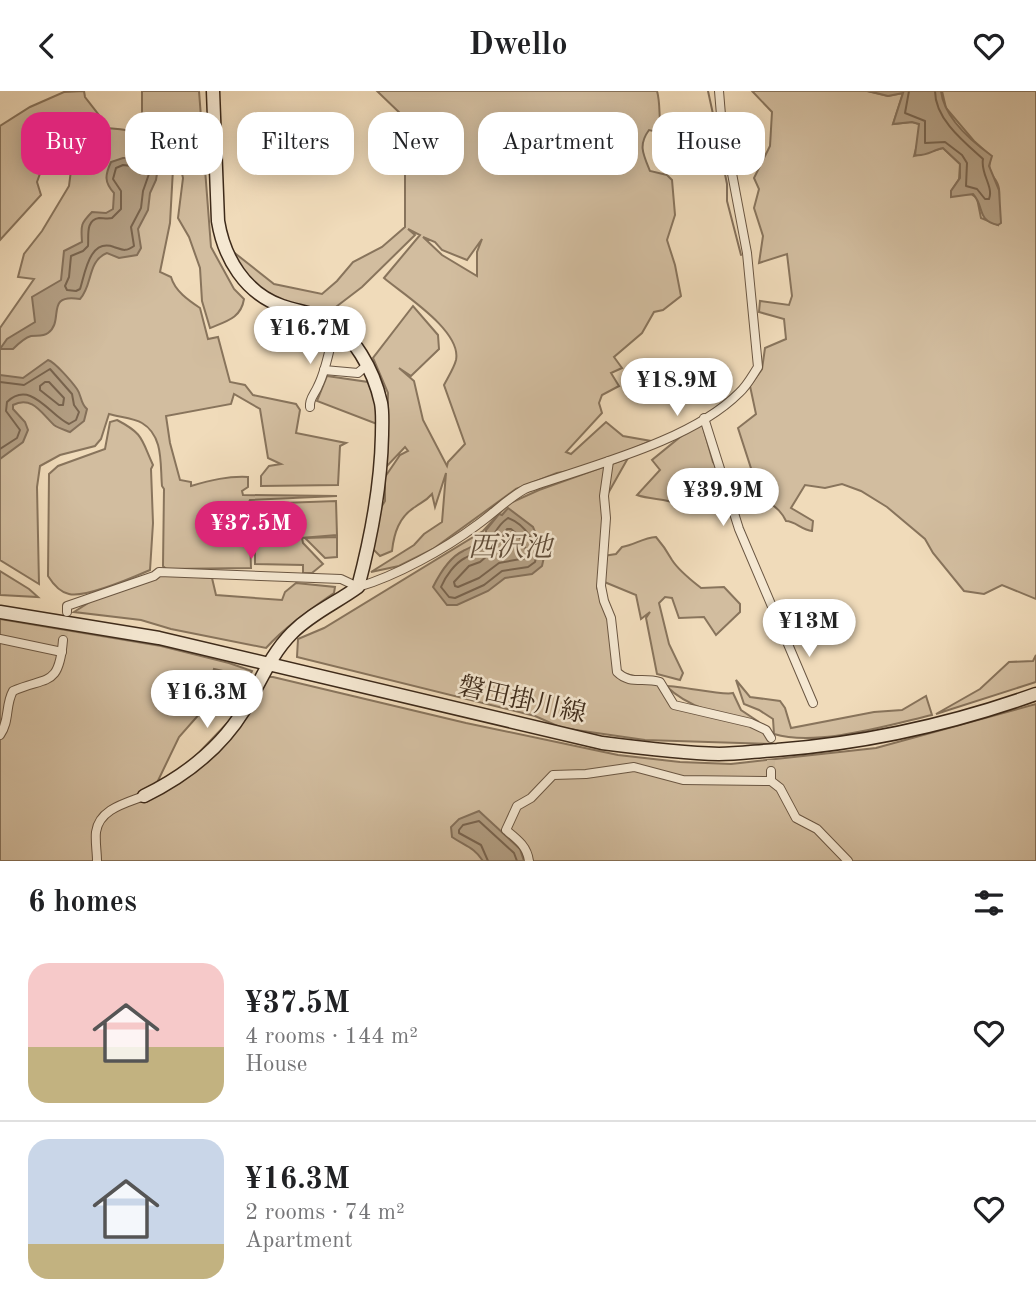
<!DOCTYPE html>
<html lang="en">
<head>
<meta charset="utf-8">
<style>
  body { margin:0; font-family:"Old Standard TT","Noto Serif JP",serif; background:#f2f2f2; color:#202124; height:100vh; display:flex; flex-direction:column; font-size:26px; white-space:nowrap }
  * { box-sizing:border-box; margin:0 }
  p { font-size:23px; color:#757577 }
  .icon { flex:none; width:38px; height:38px; fill:none; stroke:currentColor; stroke-width:2; stroke-linecap:round; stroke-linejoin:round }
  .map { position:relative; height:770px; overflow:hidden }
  .drawer { display:flex; flex-direction:column; background:#fff; flex:1 }
  .drawer>* { flex:none }
  .top-card { position:absolute; left:21px; top:21px; width:994px; height:63px; display:flex; gap:14px }
  .price { position:absolute; translate:-50% -60px; padding:0 16px; border-radius:24px; background:#fff; color:#222; font-size:23px; line-height:46px; filter:drop-shadow(0 2px 4px #0008) }
  .price::after { content:''; position:absolute; left:50%; top:42px; width:21px; height:16px; margin-left:-10px; background:inherit; clip-path:polygon(0 0,100% 0,50% 100%) }
  .price.current { background:#db2777; color:#fff }
  ul { padding:0; list-style:none }
  li { display:flex; align-items:center; gap:21px; height:175px; padding:0 28px }
  li+li { border-top:2px solid #e0e0e0 }
  li span { display:grid; place-items:center; flex:none; width:196px; height:140px; border-radius:21px; color:#555 }
  li>.icon { margin-inline-start:auto }
  span .icon { width:84px; height:84px; fill:#fffc; stroke-width:1 }
  li b { font-size:30px }
  h2 { display:flex; justify-content:space-between; align-items:center; height:84px; padding:0 28px; font-size:30px }
  .pill { padding:0 24px; border-radius:21px; background:#fff; box-shadow:0 4px 18px #0003; font-size:24px; line-height:63px }
  .pill.current { background:#db2777; color:#fff }
  header { display:flex; justify-content:space-between; align-items:center; height:91px; padding:0 28px; background:#fff; font-size:32px; font-weight:700 }
  .map>svg:first-child { display:block }
  .green { fill:#d2bd9f; stroke:#88745c; stroke-width:2; fill-rule:evenodd }
  .water { fill:#b39f84; stroke:#84705a; stroke-width:2 }
  .lines { fill:none; stroke-linecap:round; stroke-linejoin:round }
  .shore { stroke:#78644f; stroke-width:2 }
  .stream { stroke:#84705a; stroke-width:2 }
  .street-tunnel { stroke:#ccb89a; stroke-width:8; stroke-dasharray:8 4; stroke-linecap:butt }
  .street-casing { stroke:#6a5642; stroke-width:10 }
  .secondary-casing { stroke:#3d2a1a; stroke-width:15 }
  .street { stroke:#f5e8d2; stroke-width:8 }
  .secondary { stroke:#f5e8d2; stroke-width:12 }
  .labels { text-anchor:middle; dominant-baseline:central; stroke-width:5; stroke-linejoin:round; paint-order:stroke }
  .street-label { font-size:26px; fill:#3d2a1a; stroke:#f5e8d2 }
  .water-label { font-size:28px; font-style:italic; fill:#604d3a; stroke:#f5e8d2 }
</style>
</head>
<body>
<header><svg class="icon" aria-label="back" viewBox="0 0 24 24"><path d="M15 5l-7 7 7 7"/></svg>Dwello<svg class="icon" aria-label="heart" viewBox="0 0 24 24"><path d="M12 20l-8-8c-3-5 5-10 8-4 3-6 11-1 8 4z"/></svg></header>
<div class="map">
<svg width="1036" height="770" viewBox="0 0 1036 770">
  <rect width="100%" height="100%" fill="#f0dbba"/>
  <filter id="stains"><feTurbulence type="fractalNoise" baseFrequency=".00286" numOctaves="4"/><feColorMatrix values="0 0 0 0 .2 0 0 0 0 .09 0 0 0 0 .02 0 0 0 .5 -.17"/></filter>
  <radialGradient id="worn" r=".72"><stop offset=".6" stop-color="#630" stop-opacity="0"/><stop offset="1" stop-color="#630" stop-opacity=".3"/></radialGradient>
  <g class="green">
    <path d="M84,0L85,6L102,28L106,46L107,37C128,39 144,39 158,56V60L132,61L166,72L167,69L173,78L170,132L160,181L171,186C175,200 188,209 200,217L208,248L218,246L230,291L245,294L253,304L296,313L300,319L296,342L346,352L340,355L338,394L261,395V385L269,375L281,373L268,367L260,318L234,303L231,313L166,325L170,352L180,389L191,391V395C211,389 228,385 248,386V396L242,400L243,404L337,405L250,409L248,413L214,415L246,418V422L247,415L249,419L251,477L166,478L163,475L164,398L162,395C160,374 164,345 142,332C134,327 119,326 109,323L101,348L95,355L60,364L40,375L37,396L39,493L0,469V237L34,188L18,186L24,163L42,140L69,95L76,40L50,55L37,91L41,104L0,149V35L30,16L64,1Z"/>
    <path d="M142,0H199L211,156L234,198L244,208C241,227 227,230 210,237L202,210L200,177L189,146L178,127L183,87L178,64L142,28Z"/>
    <path d="M377,0H657C661,14 658,28 662,42L649,39C638,54 643,63 650,80L667,84L672,89L675,124L667,149L675,174L681,205L663,219L654,221L642,242L614,266L622,277L611,282L619,295L602,304L599,312L602,322L566,361L571,363L606,331L623,345L651,350L587,377L557,382L516,398L433,458L399,475L371,481L414,454L424,443L442,431L446,382L435,416L432,403C426,410 422,411 415,416C399,426 394,442 392,460L380,465L374,459L362,455L368,438L385,410V386L400,364L408,360L405,356L387,375L388,302L373,267L413,215L438,244L439,258L411,285L399,277L414,290L423,329L447,375L448,371L465,353L444,294C448,286 454,277 456,269C462,240 404,204 384,187L420,144L408,138L415,144L362,196L328,222L278,213L250,194L222,152L274,193L322,203L337,190L353,171L382,156L405,136V27ZM423,146L435,151L442,159L467,169L482,148L477,161V185L442,164Z"/>
    <path d="M752,0H867L888,5L903,2L893,33L912,31L919,33L920,43L914,65L943,57L960,73L959,88L951,100V105L971,103L977,107L981,127L998,134C998,125 1000,105 999,98C997,83 985,87 991,65L974,50L946,17L942,0H1036V508L1002,494L984,503L964,500L933,462L925,448L887,416L861,400L842,393L825,397L805,394L791,417L813,430L812,440C802,439 795,430 786,430C779,415 769,414 759,402L738,337L756,323L750,295L762,278L765,257L786,248L784,228L759,221L760,210L789,214L792,205L787,163L759,172L763,145L754,117L759,98L754,87L770,55L772,21Z"/>
    <polygon points="327,285 368,291 375,309 377,333 317,310"/>
    <path d="M117,329C144,343 141,348 153,374L151,378L153,432L150,479C134,486 85,507 69,503C59,501 53,493 48,485L49,383L58,375L105,358L110,331Z"/>
    <path d="M701,329L713,371L720,381L692,399L678,413C665,407 651,409 637,404L660,379L652,369Z"/>
    <path d="M628,367L606,406L603,465L616,463L622,456C635,454 642,447 656,446C663,454 667,460 672,469C679,480 691,489 701,497L724,496L740,513V521L716,544L704,526L679,527L672,507L665,506L659,512L669,553L683,582L680,589L657,583L646,527L650,521L641,528L636,504L602,490V472L597,497L611,527L617,581L660,591L674,614L766,639L772,653L645,649L562,637L535,625L297,566L298,548L324,537L483,440L508,413L539,399Z"/>
    <polygon points="336,410 337,444 302,447 303,452 323,473 312,482 303,482 303,474 255,473 255,413"/>
    <polygon points="337,446 337,466 325,467 305,447"/>
    <polygon points="0,480 29,498 38,506 0,504"/>
    <path d="M160,483L212,487L216,504L282,509L285,501L296,492L335,496L334,502C310,519 286,535 266,557L171,538L141,529L74,521L93,509Z"/>
    <polygon points="0,528 161,555 229,572 252,580 249,586 214,578 202,620 179,646 154,698 168,694 254,604 264,586 273,586 466,632 618,664 680,671 731,673 876,657 1036,613 1036,770 0,770"/>
    <polygon points="1036,564 1036,591 936,623 980,598 1009,571 1033,570"/>
    <path d="M736,589L750,606L780,610L785,617L791,637L874,621L902,619L926,605L932,624C889,634 817,656 774,643L773,628L759,619L744,613Z"/>
    <path d="M666,595C683,595 723,605 733,602L741,619L759,631C725,624 692,620 666,595Z"/>
  </g>
  <g class="water">
    <path d="M868,0H941C944,27 971,50 992,65L989,75L999,99L1001,132L998,134C976,129 985,116 973,103L951,106V100L960,87V73L943,57C933,59 925,66 915,64L919,33L912,31L893,33L903,2L888,5Z"/>
    <path d="M148,65L159,70L156,89L150,102L148,119L138,138L141,157L137,164L119,167L107,162C87,170 93,194 80,208C44,202 65,230 48,242C43,246 36,244 31,245C24,247 18,253 13,258H0L7,248L35,231L32,206L61,189L64,160L82,151C81,135 80,133 92,121L106,122L113,118L114,102C104,91 105,84 111,71L123,67H139L142,71Z"/>
    <path d="M48,269C55,271 72,291 77,298C82,305 80,312 87,318L84,330L70,341C65,339 58,337 54,334C42,323 32,304 13,314V318L25,331L28,339L23,351L0,368V284L23,287Z"/>
    <path d="M508,417L533,436L543,461L546,460L547,465L544,466L542,475L532,483L505,487L488,500L457,514H447L433,496C439,484 450,466 463,460C473,455 480,452 486,443V439L499,423L502,424Z"/>
    <path d="M479,720L520,758L524,770H483C474,756 465,755 452,746L451,736L459,728Z"/>
  </g>
  <g class="lines">
    <g class="shore">
      <path d="M909,0L905,22L925,30V52L945,51L962,64L967,72L966,95L977,98L985,108H989C994,96 980,82 983,68C964,51 935,28 935,0"/>
      <path d="M123,74L148,77L150,80L143,100L141,117L131,136L134,155C125,161 123,159 114,156C89,147 85,183 80,198L76,200L67,199L65,195L69,186L71,165L83,160L88,155C89,146 85,129 99,127C103,127 108,128 112,127L121,118V100L113,88L116,77Z"/>
      <path d="M0,291L24,294L50,278L72,303L74,314L79,321L76,329L69,333C50,325 31,288 7,311L6,320L20,339L17,347L0,358"/>
      <polygon points="45,291 49,291 64,307 63,314 59,314 40,299 40,295"/>
      <path d="M508,427C524,433 540,453 535,471L528,476L502,480L484,494L455,507L449,506L441,496C445,486 455,472 465,467C474,462 481,460 488,452C497,442 495,436 508,427Z"/>
      <path d="M511,438C520,445 528,456 526,467L499,472L479,487L458,496L455,495L454,491L469,475L480,471L494,459L507,438Z"/>
      <polyline points="488,770 481,754 459,742 459,739 463,734 479,730 514,762 517,770"/>
    </g>
    <g class="stream">
      <polyline points="708,0 713,23"/>
      <polyline points="714,29 727,93 727,110 741,164"/>
    </g>
    <g class="street-tunnel">
      <polyline points="63,549 66,527"/>
      <polyline points="771,657 771,680"/>
    </g>
    <defs>
      <g id="street">
        <polyline points="324,279 358,282 367,274"/>
        <path d="M310,316C309,307 315,303 318,295C327,277 330,255 335,235"/>
        <polyline points="704,327 739,438 813,612"/>
        <path d="M609,370L604,405L606,427L601,495L604,510L611,527L617,581C630,594 643,586 660,591L674,614L751,632L766,639L771,647"/>
        <path d="M67,521V515L154,485L159,481L341,488L358,496C396,485 445,458 477,434C494,422 507,408 525,398C589,375 690,351 739,302C747,295 752,285 758,276L747,162L721,24L719,0"/>
        <polyline points="0,548 62,561"/>
        <path d="M0,644C10,630 5,614 13,600C47,585 59,597 63,549"/>
        <polyline points="771,680 771,690 780,697 796,727 817,738 848,770"/>
        <path d="M97,770C97,761 95,750 96,741C99,718 126,712 144,705"/>
        <path d="M529,770C527,755 517,748 506,739L517,715L531,707L553,684L586,683L634,676L683,689L771,690"/>
      </g>
      <g id="secondary">
        <path d="M0,521L159,547L602,652C641,657 680,662 719,663C738,663 758,660 777,659C867,652 952,633 1036,603"/>
        <path d="M144,705C185,685 220,658 244,619C260,592 270,564 292,542C312,522 336,512 358,496C371,447 381,395 382,344C382,334 383,322 381,312C374,280 354,242 323,227C310,221 296,220 282,215C245,202 224,167 218,130L213,0"/>
      </g>
    </defs>
    <use href="#street" class="street-casing"/>
    <use href="#secondary" class="secondary-casing"/>
    <use href="#street" class="street"/>
    <use href="#secondary" class="secondary"/>
  </g>
  <g class="labels">
    <g class="street-label">
      <text transform="translate(522 610) rotate(13)">磐田掛川線</text>
    </g>
    <g class="water-label">
      <text x="510" y="458">西沢池</text>
    </g>
  </g>
  <rect width="100%" height="100%" filter="url(#stains)"/>
  <rect width="100%" height="100%" fill="url(#worn)"/>
</svg>
<b class="price" style="left:310px;top:275px">¥16.7M</b>
<b class="price" style="left:677px;top:327px">¥18.9M</b>
<b class="price" style="left:723px;top:437px">¥39.9M</b>
<b class="price current" style="left:251px;top:470px">¥37.5M</b>
<b class="price" style="left:809px;top:568px">¥13M</b>
<b class="price" style="left:207px;top:639px">¥16.3M</b>
<div class="top-card">
<a class="pill current">Buy</a>
<a class="pill">Rent</a>
<a class="pill">Filters</a>
<a class="pill">New</a>
<a class="pill">Apartment</a>
<a class="pill">House</a>
</div>
</div>
<section class="drawer">
<h2>6 homes<svg class="icon" aria-label="filters" viewBox="0 0 24 24"><path d="M4 7h16M4 17h16"/><circle cx="9" cy="7" r="2"/><circle cx="15" cy="17" r="2"/></svg></h2>
<ul>
<li><span style="background:linear-gradient(#f6c9c9 60%,#c2b280 0)"><svg class="icon" aria-label="home" viewBox="0 0 24 24"><path d="M3 11l9-7 9 7M6 9v11h12V9"/></svg></span><div><b>¥37.5M</b><p>4 rooms · 144 m²</p><p>House</p></div><svg class="icon" aria-label="heart" viewBox="0 0 24 24"><path d="M12 20l-8-8c-3-5 5-10 8-4 3-6 11-1 8 4z"/></svg></li>
<li><span style="background:linear-gradient(#c9d6e8 75%,#c2b280 0)"><svg class="icon" aria-label="home" viewBox="0 0 24 24"><path d="M3 11l9-7 9 7M6 9v11h12V9"/></svg></span><div><b>¥16.3M</b><p>2 rooms · 74 m²</p><p>Apartment</p></div><svg class="icon" aria-label="heart" viewBox="0 0 24 24"><path d="M12 20l-8-8c-3-5 5-10 8-4 3-6 11-1 8 4z"/></svg></li>
</ul>
</section>
</body>
</html>
